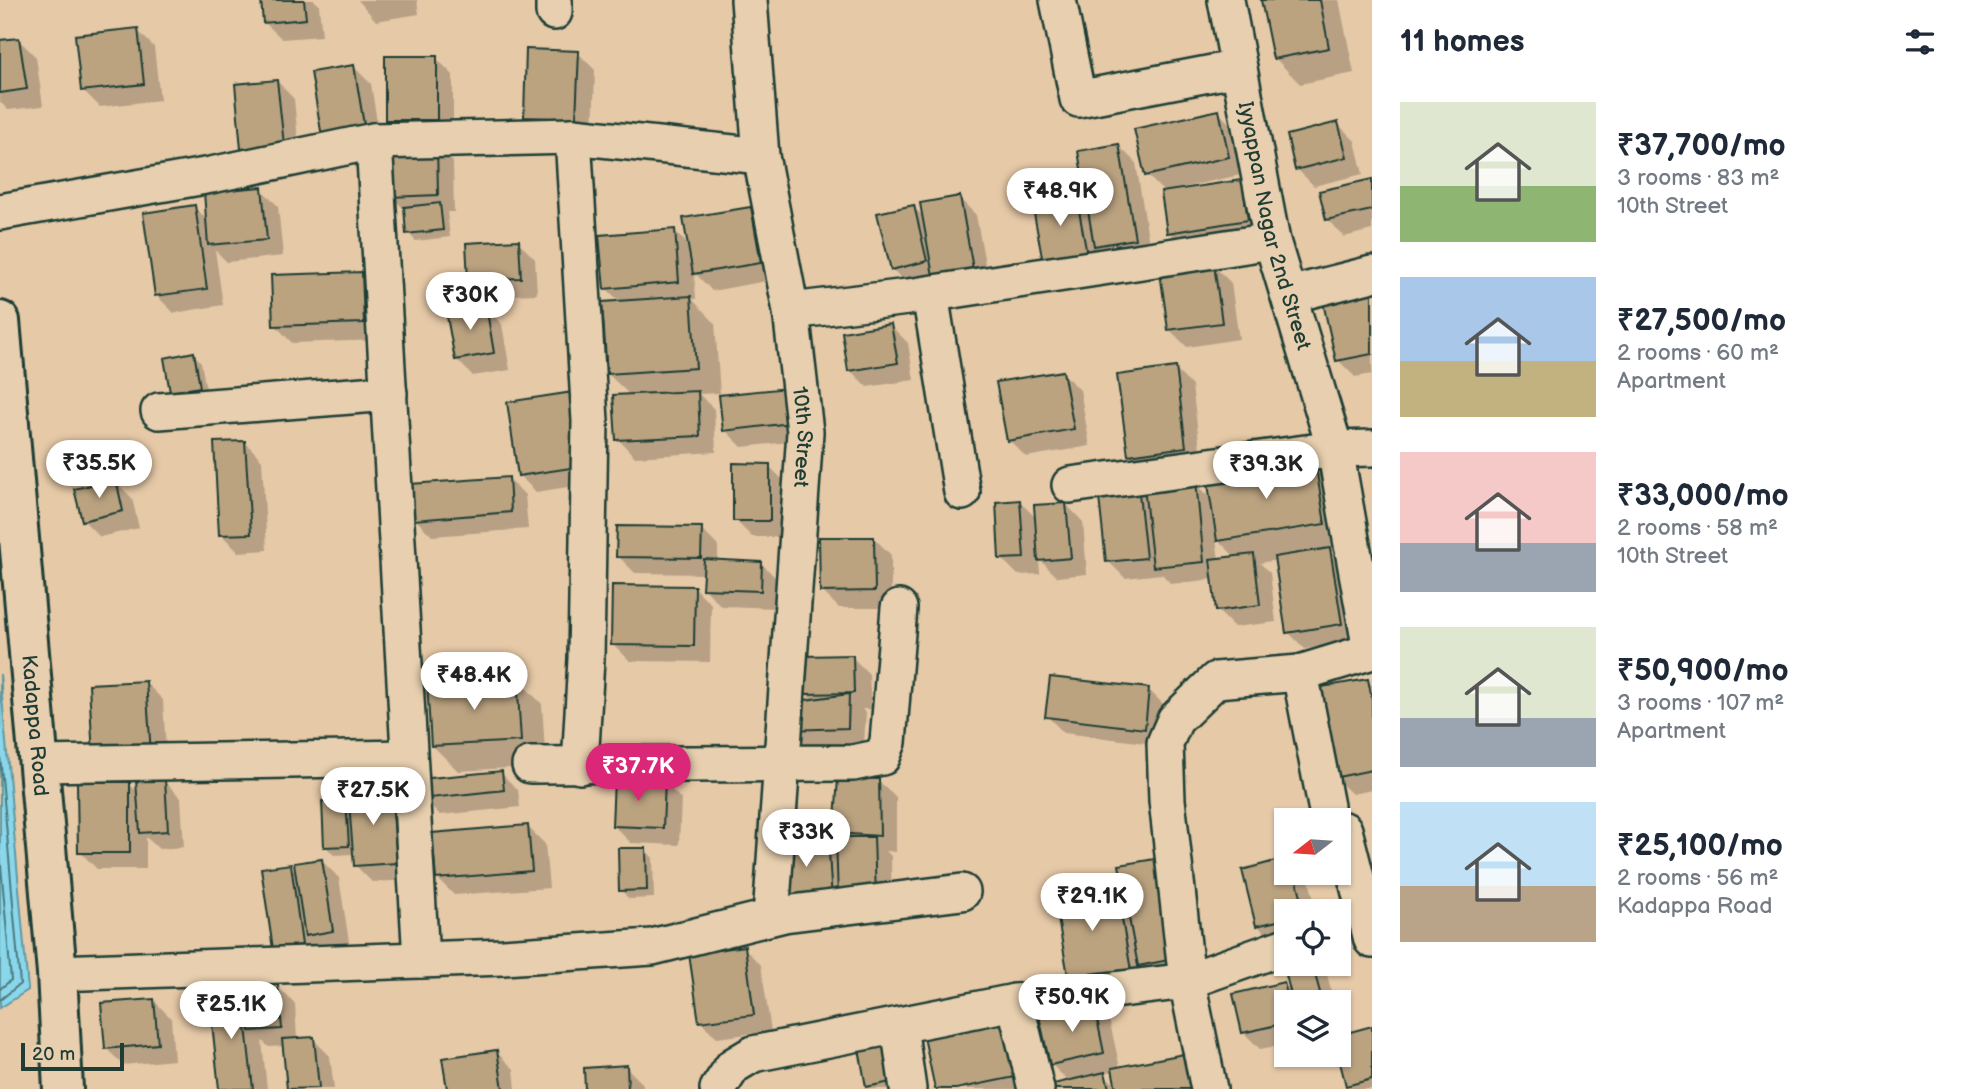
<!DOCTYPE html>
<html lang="en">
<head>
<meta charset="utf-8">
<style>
  body { margin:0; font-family:"Balsamiq Sans",sans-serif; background:#f6f6f7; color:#1f2937; height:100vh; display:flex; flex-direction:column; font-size:26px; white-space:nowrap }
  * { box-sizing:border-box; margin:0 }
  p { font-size:23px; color:#747a83 }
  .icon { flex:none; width:38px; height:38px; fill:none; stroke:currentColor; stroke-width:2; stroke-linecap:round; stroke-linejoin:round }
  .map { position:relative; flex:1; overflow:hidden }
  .side { display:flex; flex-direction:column; background:#fff; width:595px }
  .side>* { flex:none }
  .needle { width:46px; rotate:253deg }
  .fabs { position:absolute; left:1274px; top:808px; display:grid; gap:14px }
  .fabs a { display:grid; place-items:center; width:77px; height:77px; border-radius:0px; background:#fff; box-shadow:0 2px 5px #0004; font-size:35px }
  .scale { position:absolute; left:21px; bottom:18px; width:103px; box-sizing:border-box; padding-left:7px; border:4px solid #1f3d34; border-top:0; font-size:19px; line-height:24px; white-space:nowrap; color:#1f3d34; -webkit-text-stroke:5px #e7cfaf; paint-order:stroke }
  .price { position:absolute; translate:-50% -60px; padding:0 16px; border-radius:24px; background:#fff; color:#222; font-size:23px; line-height:46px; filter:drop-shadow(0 2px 4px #0008) }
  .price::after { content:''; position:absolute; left:50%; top:42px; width:21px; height:16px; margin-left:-10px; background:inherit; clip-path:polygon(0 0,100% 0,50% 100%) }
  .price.on { background:#db2777; color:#fff }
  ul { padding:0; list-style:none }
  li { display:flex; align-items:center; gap:21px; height:175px; padding:0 28px }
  li span { display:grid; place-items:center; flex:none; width:196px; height:140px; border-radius:0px; color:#555 }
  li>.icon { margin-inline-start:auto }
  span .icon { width:84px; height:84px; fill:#fffc; stroke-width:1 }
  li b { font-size:30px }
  h2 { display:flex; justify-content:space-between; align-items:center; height:84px; padding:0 28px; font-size:30px }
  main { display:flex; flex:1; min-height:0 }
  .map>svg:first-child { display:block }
  .water { fill:#8ad6eb; stroke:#5f99a2; stroke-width:2 }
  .shadow { fill:#0003; fill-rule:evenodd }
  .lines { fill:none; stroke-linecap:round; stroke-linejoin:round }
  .shore { stroke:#4a7a7d; stroke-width:2 }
  .building { fill:#bba380; stroke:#1f3d34; stroke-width:2 }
  .street-casing { stroke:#1f3d34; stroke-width:40 }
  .secondary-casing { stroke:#1f3d34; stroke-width:44 }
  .street { stroke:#e7cfaf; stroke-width:35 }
  .secondary { stroke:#e7cfaf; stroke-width:38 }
  .labels { text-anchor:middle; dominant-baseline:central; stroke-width:5; stroke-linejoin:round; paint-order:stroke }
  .street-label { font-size:21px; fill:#1f3d34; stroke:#e7cfaf }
</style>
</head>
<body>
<main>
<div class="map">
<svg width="1372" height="1089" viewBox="0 0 1372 1089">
  <rect width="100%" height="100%" fill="#e6c9a7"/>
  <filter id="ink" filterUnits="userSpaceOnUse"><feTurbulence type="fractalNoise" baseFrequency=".0143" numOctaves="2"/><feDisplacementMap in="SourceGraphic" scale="14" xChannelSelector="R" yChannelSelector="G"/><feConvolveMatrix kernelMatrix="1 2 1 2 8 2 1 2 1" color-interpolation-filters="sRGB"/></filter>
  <g filter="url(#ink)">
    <polygon class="water" points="0,674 28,990 0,1008"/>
    <g class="shadow">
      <polygon points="263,0 314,0 319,5 322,36 282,39 264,22"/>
      <polygon points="358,0 417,0 419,14 376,21"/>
      <polygon points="1263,0 1339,0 1354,73 1300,84 1275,58"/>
      <polygon points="137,30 154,47 160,100 100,107 83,90"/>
      <polygon points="19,40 36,57 43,106 8,110 0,102 0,42"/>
      <polygon points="578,53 595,70 593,136 543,134 526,116"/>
      <polygon points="436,58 453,75 453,136 404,136 387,119"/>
      <polygon points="354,67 371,84 381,147 340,153"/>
      <polygon points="277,81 294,99 300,161 260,165 243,148"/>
      <polygon points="1218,112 1235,129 1245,174 1176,189 1177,192 1241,182 1258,199 1264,237 1186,249 1169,232 1166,194 1147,175"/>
      <polygon points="1338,124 1355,141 1363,174 1314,186 1297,169"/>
      <polygon points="436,145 453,162 454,212 447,212 450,237 416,241 408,233 406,211 391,196"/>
      <polygon points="1119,146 1136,163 1151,256 1113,262 1099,248 1104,276 1063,284 1074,191 1089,206"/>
      <polygon points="1372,181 1372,230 1344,237 1327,219"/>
      <polygon points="261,189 278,206 283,256 227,262 215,250 223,305 174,313 157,296 194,207 208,220"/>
      <polygon points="959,198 976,215 989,285 909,286 892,269 913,207 924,217"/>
      <polygon points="750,209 767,226 777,279 712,291 694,272 696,299 692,299 715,323 720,393 699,394 714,409 716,452 635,457 618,439 631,396 608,374 620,302 606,288 675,231 690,247"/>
      <polygon points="518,242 535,259 537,294 487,296 470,279"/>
      <polygon points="1214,266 1231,283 1239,339 1187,347 1170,330"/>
      <polygon points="361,274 378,291 380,340 292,343 275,325"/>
      <polygon points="1372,289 1372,374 1355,377 1338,360"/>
      <polygon points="485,307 502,324 510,370 473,376 456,359"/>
      <polygon points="891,326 908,343 914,380 867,387 850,370"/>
      <polygon points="193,354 201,362 207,395 180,400 172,391"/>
      <polygon points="1175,369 1192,386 1202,464 1147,471 1130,454"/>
      <polygon points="1063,373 1080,390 1090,446 1026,457 1009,440"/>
      <polygon points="787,390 807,440 742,447 725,430"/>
      <polygon points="509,403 600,482 536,492 519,475"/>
      <polygon points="245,442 262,460 267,550 238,552 221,534"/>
      <path d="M1315,463L1340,488L1349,549L1331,552L1346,567L1358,640L1305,649L1288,632L1277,560L1260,563L1270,573L1276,622L1234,627L1217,610L1214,579L1171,584L1162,574L1125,578L1108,561L1137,486L1147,496L1195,483L1212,499ZM1216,538L1236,558L1219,560Z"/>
      <polygon points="769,466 786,483 786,537 752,537 735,520"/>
      <polygon points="508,478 525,495 528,529 432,536 415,519"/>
      <polygon points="115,481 132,498 139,528 100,537 83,520"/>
      <polygon points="1020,502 1037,519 1066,504 1083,522 1087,574 1057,577 1039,559 1040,574 1018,575 1001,558"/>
      <polygon points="701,529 718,546 718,562 761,563 778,580 777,608 721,606 704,588 705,574 635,573 618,556"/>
      <polygon points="874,538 891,555 891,608 839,608 822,591"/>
      <polygon points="694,587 711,604 710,662 630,661 613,644"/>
      <polygon points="852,657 869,674 871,709 862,709 866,713 864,744 808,747 791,730 813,701 805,693"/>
      <polygon points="517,679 542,704 546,766 458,771 433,746"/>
      <polygon points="1367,681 1372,685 1372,790 1352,794 1334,777"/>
      <polygon points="146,683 163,700 167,770 112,773"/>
      <polygon points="1149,690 1166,707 1162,745 1064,733 1047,716"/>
      <polygon points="501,773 518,790 520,807 440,815 423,798"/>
      <polygon points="164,781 181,798 184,847 159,849 146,837 146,869 97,869 80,852 129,784 139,793"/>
      <polygon points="879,781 896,798 896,852 886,851 891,856 892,914 803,921 827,836 838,847 842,839 836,832"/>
      <polygon points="664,782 681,799 679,845 631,843 614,826"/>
      <polygon points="391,789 408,806 413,880 372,882 355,865 355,854 334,855 326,847 345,802 351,808"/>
      <polygon points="528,827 545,844 549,888 454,895 437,878"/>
      <polygon points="645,849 653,858 654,898 629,899 621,890"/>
      <path d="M1155,860L1172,877L1190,976L1156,1000L1098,1011L1110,1023L1120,1068L1209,1089H1048L1069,1082L1051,1064L1092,1007L1114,882L1126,893ZM1114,1071L1118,1088L1103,1073Z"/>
      <polygon points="1286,860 1286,873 1308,876 1317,912 1286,912 1286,940 1275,943 1258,926 1244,871"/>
      <polygon points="322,861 339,878 350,948 323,952 316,944 318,962 275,949 290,866 297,873"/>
      <polygon points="744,948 761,965 771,1031 717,1038 700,1021"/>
      <polygon points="1286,964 1319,964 1326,970 1334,1003 1286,1003 1286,1044 1260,1049 1243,1032 1284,984 1293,993"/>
      <polygon points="278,987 295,1004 297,1040 313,1039 330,1056 334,1089 289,1089 285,1046 269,1047 262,1041 267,1089 221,1089 242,993 249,1001"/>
      <polygon points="153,1000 171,1018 174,1060 123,1065 106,1048"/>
      <polygon points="1007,1017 1036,1089 937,1089"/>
      <polygon points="1339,1021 1343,1036 1372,1028 1372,1089 1351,1089 1348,1085 1339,1052"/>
      <polygon points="861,1050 903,1089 871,1089"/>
      <polygon points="496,1052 514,1069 516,1089 449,1089"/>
      <polygon points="626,1067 643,1084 643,1089 587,1089"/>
    </g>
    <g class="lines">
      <g class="shore">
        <polyline points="0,754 20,984 0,1000"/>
        <polyline points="0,854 11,980 0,989"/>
      </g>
    </g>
    <g class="building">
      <polygon points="261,0 304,0 306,19 263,23"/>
      <polygon points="1261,0 1320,0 1329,48 1273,59"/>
      <polygon points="138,28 144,84 81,91 75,35"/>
      <polygon points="19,38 27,89 0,93 0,40"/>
      <polygon points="526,49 579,51 576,119 524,117"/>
      <rect x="385" y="56" width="52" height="64"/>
      <polygon points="354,65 365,131 322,137 311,72"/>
      <polygon points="277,80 284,145 241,149 235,84"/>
      <polygon points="1219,110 1229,157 1145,176 1134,129"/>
      <polygon points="1338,122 1347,157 1295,170 1287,135"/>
      <polygon points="437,143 438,195 389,197 387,145"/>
      <polygon points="1119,144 1135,239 1094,246 1078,151"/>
      <polygon points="1372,179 1372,210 1326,220 1319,191"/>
      <polygon points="1242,180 1248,220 1167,233 1161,192"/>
      <polygon points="262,187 267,240 208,245 204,192"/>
      <polygon points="1075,189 1088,260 1044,268 1031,197"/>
      <polygon points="960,196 973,269 933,276 920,203"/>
      <polygon points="440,203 443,230 406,234 404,207"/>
      <polygon points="195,205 207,289 155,296 143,213"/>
      <polygon points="914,205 927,261 891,270 877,213"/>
      <polygon points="751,207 761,263 693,274 683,218"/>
      <polygon points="675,229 679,282 604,289 599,235"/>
      <polygon points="519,240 521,278 468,280 466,243"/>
      <polygon points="1214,264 1222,323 1168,330 1160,272"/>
      <polygon points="362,272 364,323 273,326 271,275"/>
      <polygon points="1372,287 1372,354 1336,361 1322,298"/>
      <polygon points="691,296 696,368 607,374 602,302"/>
      <polygon points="486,305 494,353 455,360 446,311"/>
      <polygon points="891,324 898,363 848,371 842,332"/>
      <polygon points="194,352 200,387 170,392 164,358"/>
      <polygon points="1176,367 1186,447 1128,455 1117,375"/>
      <polygon points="1063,371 1074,429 1007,441 996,382"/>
      <polygon points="787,388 791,423 723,431 719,395"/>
      <polygon points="698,391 700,436 616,440 613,395"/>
      <polygon points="573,392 584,466 518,476 507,402"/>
      <polygon points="245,441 251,534 219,535 214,442"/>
      <polygon points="1315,461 1325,524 1217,541 1207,478"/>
      <polygon points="733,463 770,464 770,521 733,521"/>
      <polygon points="509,477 511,512 414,520 410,484"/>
      <polygon points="116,479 123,511 82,521 74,489"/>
      <polygon points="1196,481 1204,562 1153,567 1144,487"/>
      <polygon points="1138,484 1146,558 1106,562 1098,488"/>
      <polygon points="1020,500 1024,558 999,559 996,502"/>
      <polygon points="1066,503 1071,558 1038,561 1034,505"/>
      <polygon points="617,526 702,527 701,558 616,557"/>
      <polygon points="819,537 874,537 875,591 820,592"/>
      <polygon points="1330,548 1342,624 1286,633 1274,557"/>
      <polygon points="1254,554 1260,605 1216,611 1210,559"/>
      <polygon points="704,559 762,562 761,591 702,589"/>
      <polygon points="612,585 695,586 694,646 611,645"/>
      <polygon points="853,655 854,693 803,694 803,656"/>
      <polygon points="517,677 521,741 431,746 427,682"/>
      <polygon points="1050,677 1149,688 1145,729 1045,717"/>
      <polygon points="1368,679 1372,700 1372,770 1333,778 1316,688"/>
      <polygon points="146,681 151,754 93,757 89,684"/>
      <polygon points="849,694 848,728 789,730 798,701"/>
      <polygon points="502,771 504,790 421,799 420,779"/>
      <polygon points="614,778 665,780 663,828 612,826"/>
      <polygon points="838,778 879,779 880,836 834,833"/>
      <polygon points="165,779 168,831 140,833 136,781"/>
      <polygon points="77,782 130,782 130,853 78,853"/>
      <polygon points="391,787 397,863 354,866 348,790"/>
      <polygon points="346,800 349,846 324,847 322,801"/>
      <polygon points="528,825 532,871 436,879 432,833"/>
      <polygon points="828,834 832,902 784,904 781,837"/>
      <polygon points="836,837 874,837 876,897 838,898"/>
      <polygon points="618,848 646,848 647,890 619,891"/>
      <polygon points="1286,858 1286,873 1295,873 1305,912 1286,912 1286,919 1256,926 1242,870"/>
      <polygon points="322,859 333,931 305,936 294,863"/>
      <polygon points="1155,859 1174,959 1138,966 1119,865"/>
      <polygon points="291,864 302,945 273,949 261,868"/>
      <polygon points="1115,880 1132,976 1070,987 1053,890"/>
      <polygon points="745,946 754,1015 699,1022 689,954"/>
      <polygon points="1282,959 1286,964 1312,964 1323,1003 1293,1003"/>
      <polygon points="1284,982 1289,1003 1286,1003 1286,1023 1242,1033 1233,994"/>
      <polygon points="278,985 282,1029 250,1031 247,987"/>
      <polygon points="242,991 253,1089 219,1089 209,995"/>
      <polygon points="154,999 158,1044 105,1049 101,1003"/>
      <polygon points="1094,1004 1104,1053 1050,1065 1039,1016"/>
      <polygon points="1007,1015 1020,1076 956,1089 935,1089 923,1032"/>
      <polygon points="1372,1026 1372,1079 1346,1086 1338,1055 1339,1035"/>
      <polygon points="314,1037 319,1088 287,1089 282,1039"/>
      <polygon points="889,1043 896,1081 866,1087 859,1049"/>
      <polygon points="497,1050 503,1089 447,1089 442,1058"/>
      <polygon points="1189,1053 1197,1089 1116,1089 1112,1068"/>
      <polygon points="627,1065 628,1089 585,1089 584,1068"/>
      <polygon points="1105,1072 1109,1089 1046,1089 1045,1086"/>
    </g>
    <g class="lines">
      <defs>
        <g id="street">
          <path id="s1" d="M749,0L761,156L791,311L805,432L771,917"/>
          <polyline points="1058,0 1078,99 1239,68"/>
          <path id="s2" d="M1226,0L1272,241L1335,449L1371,651"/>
          <polyline points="554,12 554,0"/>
          <polyline points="573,136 590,421 586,659 580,766"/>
          <polyline points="374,141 421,960"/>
          <polyline points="0,212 211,175 374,141 573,136 761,156"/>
          <polyline points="930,294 962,492"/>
          <polyline points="1289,295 1372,274"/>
          <polyline points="791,311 908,297 1272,241"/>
          <polyline points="159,411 389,393"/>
          <polyline points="1070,485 1335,449 1372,448"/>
          <polyline points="1300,673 1326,806"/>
          <polyline points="39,764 409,758"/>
          <polyline points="530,765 853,763 882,757 888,742 899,608"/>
          <polyline points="1344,830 1372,940"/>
          <polyline points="57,973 503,957 652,947 784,914 962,892"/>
          <polyline points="1015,1002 1036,1089"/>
          <polyline points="899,1026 908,1089"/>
          <polyline points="718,1089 733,1066 753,1054 1015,1002 1187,981 1286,946"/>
          <polyline points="1209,1089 1187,981 1167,800 1165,743 1175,720 1216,680 1300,673 1372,651"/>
        </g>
        <g id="secondary">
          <path id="s3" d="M0,321L57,973L63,1089"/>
        </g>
      </defs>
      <use href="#street" class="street-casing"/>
      <use href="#secondary" class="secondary-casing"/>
      <use href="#street" class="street"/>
      <use href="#secondary" class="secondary"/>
    </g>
  </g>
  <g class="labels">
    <g class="street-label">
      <text stroke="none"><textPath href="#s2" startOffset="231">Iyyappan Nagar 2nd Street</textPath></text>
      <text stroke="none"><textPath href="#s1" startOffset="441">10th Street</textPath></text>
      <text stroke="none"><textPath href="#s3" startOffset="406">Kadappa Road</textPath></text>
    </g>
  </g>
</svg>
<div class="fabs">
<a><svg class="needle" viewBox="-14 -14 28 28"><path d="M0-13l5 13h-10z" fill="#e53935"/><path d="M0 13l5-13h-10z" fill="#747a83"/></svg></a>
<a><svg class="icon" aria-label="locate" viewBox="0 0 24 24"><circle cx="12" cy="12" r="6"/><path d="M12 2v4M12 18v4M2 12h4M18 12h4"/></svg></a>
<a><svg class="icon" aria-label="layers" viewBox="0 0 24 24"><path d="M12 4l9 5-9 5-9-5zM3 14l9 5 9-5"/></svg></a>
</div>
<div class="scale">20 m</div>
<b class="price" style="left:1060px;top:228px">₹48.9K</b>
<b class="price" style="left:470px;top:332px">₹30K</b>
<b class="price" style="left:99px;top:500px">₹35.5K</b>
<b class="price" style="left:1266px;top:501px">₹39.3K</b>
<b class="price" style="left:474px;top:712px">₹48.4K</b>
<b class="price on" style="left:638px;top:803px">₹37.7K</b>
<b class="price" style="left:373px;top:827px">₹27.5K</b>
<b class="price" style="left:806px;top:869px">₹33K</b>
<b class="price" style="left:1092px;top:933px">₹29.1K</b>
<b class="price" style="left:1072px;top:1034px">₹50.9K</b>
<b class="price" style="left:231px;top:1041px">₹25.1K</b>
</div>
<section class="side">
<h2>11 homes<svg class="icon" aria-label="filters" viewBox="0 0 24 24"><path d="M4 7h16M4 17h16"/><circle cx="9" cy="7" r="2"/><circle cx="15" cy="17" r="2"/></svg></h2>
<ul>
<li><span style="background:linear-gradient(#dfe7d0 60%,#8fb573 0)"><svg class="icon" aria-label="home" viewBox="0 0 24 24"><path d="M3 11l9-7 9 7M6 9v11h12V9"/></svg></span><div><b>₹37,700/mo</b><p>3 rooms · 83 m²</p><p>10th Street</p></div></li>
<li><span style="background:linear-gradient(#a9c7e8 60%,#c2b280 0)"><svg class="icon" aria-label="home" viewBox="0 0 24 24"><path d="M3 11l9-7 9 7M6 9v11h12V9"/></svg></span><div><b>₹27,500/mo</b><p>2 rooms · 60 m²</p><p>Apartment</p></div></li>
<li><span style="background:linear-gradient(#f6c9c9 65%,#9aa5b1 0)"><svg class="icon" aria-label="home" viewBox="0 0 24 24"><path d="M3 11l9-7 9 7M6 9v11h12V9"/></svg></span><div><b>₹33,000/mo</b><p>2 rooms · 58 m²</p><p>10th Street</p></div></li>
<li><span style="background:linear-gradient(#dfe7d0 65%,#9aa5b1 0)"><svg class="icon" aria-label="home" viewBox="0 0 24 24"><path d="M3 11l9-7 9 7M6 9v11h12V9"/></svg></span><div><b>₹50,900/mo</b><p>3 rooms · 107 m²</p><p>Apartment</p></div></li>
<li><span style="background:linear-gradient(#bfe0f5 60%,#b9a48a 0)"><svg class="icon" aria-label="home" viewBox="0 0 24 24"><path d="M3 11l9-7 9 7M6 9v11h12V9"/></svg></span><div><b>₹25,100/mo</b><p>2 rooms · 56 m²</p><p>Kadappa Road</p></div></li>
</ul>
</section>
</main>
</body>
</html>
